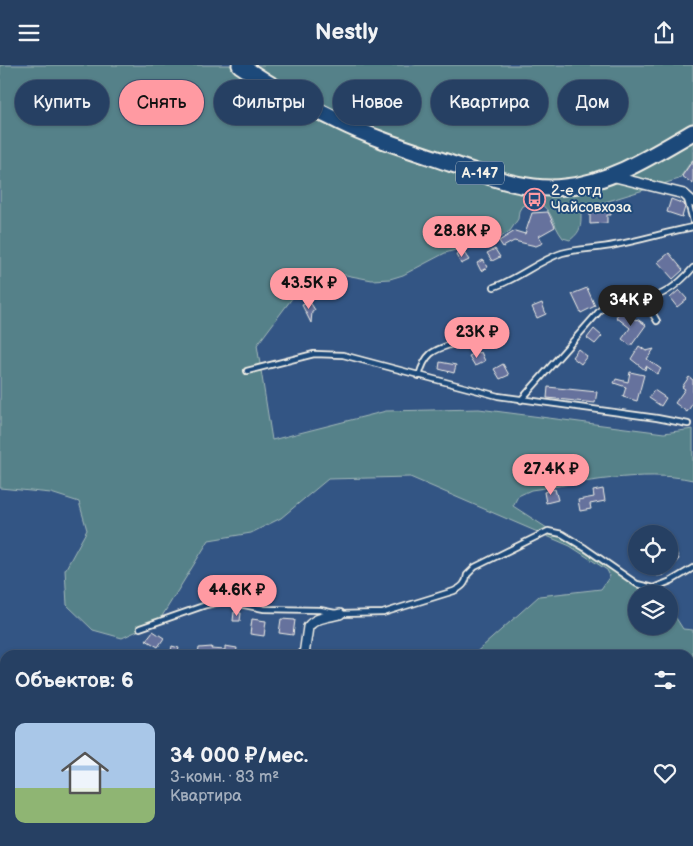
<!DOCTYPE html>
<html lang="ru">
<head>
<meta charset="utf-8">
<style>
  body { margin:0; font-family:"Balsamiq Sans",sans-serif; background:#2e4769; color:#f1f3f6; height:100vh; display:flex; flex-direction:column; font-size:19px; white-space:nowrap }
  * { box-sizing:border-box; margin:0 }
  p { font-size:16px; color:#a4afbe }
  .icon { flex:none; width:28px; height:28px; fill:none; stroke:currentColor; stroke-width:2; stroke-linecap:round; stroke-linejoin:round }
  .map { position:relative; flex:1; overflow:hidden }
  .panel { position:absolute; left:0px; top:585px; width:694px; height:196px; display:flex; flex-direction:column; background:#264063; border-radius:15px 15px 0 0; box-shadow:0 1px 4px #0004,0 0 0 1px #425978 }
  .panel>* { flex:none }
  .top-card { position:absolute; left:15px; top:15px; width:664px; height:45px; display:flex; gap:10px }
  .buttons { position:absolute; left:628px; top:460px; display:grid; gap:10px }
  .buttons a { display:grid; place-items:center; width:50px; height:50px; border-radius:50%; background:#264063; box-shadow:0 1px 4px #0004,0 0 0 1px #425978; font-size:25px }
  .price { position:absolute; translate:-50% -42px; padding:0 11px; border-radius:18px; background:#ff9aa2; color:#111; font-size:16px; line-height:32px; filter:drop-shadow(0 1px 2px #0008) }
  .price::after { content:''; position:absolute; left:50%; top:30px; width:15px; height:11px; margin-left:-8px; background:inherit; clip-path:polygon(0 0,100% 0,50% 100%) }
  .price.active { background:#222; color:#fff }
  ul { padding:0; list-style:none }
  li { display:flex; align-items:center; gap:15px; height:125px; padding:0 15px }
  li span { display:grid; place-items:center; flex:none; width:140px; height:100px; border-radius:10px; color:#555 }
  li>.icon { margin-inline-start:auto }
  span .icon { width:60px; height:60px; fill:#fffc; stroke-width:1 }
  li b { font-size:21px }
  h2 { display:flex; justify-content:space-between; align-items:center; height:60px; padding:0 15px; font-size:21px }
  .tag { padding:0 18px; border-radius:22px; background:#264063; box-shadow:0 1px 4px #0004,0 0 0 1px #425978; font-size:18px; line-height:45px }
  .tag.active { background:#ff9aa2; color:#111 }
  header { display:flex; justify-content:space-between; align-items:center; height:65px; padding:0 15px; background:#264063; font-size:22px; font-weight:700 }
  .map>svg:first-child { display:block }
  .green { fill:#548189; stroke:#a4b9b8 }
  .building { fill:#66729d; stroke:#f4f1e8 }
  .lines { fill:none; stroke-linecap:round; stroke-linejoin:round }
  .service-casing { stroke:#f4f1e8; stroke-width:8 }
  .minor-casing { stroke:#f4f1e8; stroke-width:12 }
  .trunk-casing { stroke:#f4f1e8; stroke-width:19 }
  .service { stroke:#1f4a7a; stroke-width:4.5 }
  .minor { stroke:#1f4a7a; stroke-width:9 }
  .trunk { stroke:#1f4a7a; stroke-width:15 }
  .labels { text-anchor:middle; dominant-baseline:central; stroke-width:4; stroke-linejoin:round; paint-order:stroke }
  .shield { fill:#1f4a7a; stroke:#b4bfc7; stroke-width:1 }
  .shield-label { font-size:14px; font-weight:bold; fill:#f4f1e8 }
  .poi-label { font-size:15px; fill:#f4f1e8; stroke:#1f4a7a; text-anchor:start }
</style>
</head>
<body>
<header><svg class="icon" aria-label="menu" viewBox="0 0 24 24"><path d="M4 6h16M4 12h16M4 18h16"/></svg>Nestly<svg class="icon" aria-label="share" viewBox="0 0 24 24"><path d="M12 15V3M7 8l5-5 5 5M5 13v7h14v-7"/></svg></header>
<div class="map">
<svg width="693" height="781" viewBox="0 0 693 781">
  <rect width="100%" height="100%" fill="#335584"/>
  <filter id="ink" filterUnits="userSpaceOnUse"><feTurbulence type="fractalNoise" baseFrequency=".02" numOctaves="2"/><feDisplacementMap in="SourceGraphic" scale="10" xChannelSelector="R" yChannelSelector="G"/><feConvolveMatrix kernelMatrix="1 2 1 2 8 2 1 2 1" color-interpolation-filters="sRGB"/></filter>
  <g filter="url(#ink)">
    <path class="green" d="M0,0H693V94L679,114L602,138L586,141L581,146C581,160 582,166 570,175L563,173C552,159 554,147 538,137L522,141L519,146L518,154L510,166L501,172L445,188L403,210L390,214L372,215L335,208H322L308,212L257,280L272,375L386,346L479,344L664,368L693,364V415C643,404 582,418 531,425L518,431L513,441L649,529H636V561H669V542L683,564L693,565V781H442L449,776H689V590H473L539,531L601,524L610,511L607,505L570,481L410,412L328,414L281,453L251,468L209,475L159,556L122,573L93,565L67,540L65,505L87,465L79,437L51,428L0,423Z"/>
    <g class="building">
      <polygon points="693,95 693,119 682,111"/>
      <polygon points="671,134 684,139 685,142 682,152 667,147"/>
      <polygon points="610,140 611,150 607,150 607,158 590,159 590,141"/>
      <polygon points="548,147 555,162 539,171 543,178 536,181 514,176 503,182 499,176 515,166 525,169 532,148"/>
      <polygon points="495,184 500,192 492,196 487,188"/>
      <polygon points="463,186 469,195 461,199 456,190"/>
      <polygon points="669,188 683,205 673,214 658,197"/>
      <polygon points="483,195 488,202 481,206 477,198"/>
      <polygon points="587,223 595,241 581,248 572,229"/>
      <polygon points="679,225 687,234 677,242 670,233"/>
      <polygon points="310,237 315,245 312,247 311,258 302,240"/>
      <polygon points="542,238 546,249 537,253 532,242"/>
      <polygon points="621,245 636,255 637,254 646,260 631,281 622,274 630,263 616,252"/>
      <polygon points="594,264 602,271 595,279 587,273"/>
      <polygon points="639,281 646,286 654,284 647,294 661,304 657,309 646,301 645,305 631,294"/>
      <polygon points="578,284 587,291 581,299 572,292"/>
      <polygon points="478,287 479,288 481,287 485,296 475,301 469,291"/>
      <polygon points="440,297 456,300 454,308 439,304"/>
      <polygon points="503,299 509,310 500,314 494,304"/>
      <polygon points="630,307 644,310 637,336 623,332 626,322 614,318 616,314 628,317"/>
      <polygon points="689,312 693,315 693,338 687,347 675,338 685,324 682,322"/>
      <polygon points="548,322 597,327 595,338 547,333"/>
      <polygon points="654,325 666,333 661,341 649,333"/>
      <polygon points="555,424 558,435 546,438 544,427"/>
      <polygon points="603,424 605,436 590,439 591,444 580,446 578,435 594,432 593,426"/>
      <polygon points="675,484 679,494 664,510 657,511 655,501 669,501 669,485"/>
      <polygon points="234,547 241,548 240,556 233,556"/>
      <polygon points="252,554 266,556 264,571 250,569"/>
      <polygon points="281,554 295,555 293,570 279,568"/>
      <polygon points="153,566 164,573 158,582 146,575"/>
      <polygon points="172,581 179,583 177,590 170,590"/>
      <polygon points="225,581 237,583 236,590 198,590 199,583 212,582 211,584 225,585"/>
    </g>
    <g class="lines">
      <defs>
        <g id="service">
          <polyline points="687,134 693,156"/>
          <path d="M494,222C518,214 538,196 562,188C579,183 598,184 615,180C642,175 667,167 693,162"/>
          <polyline points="644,234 657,256"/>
          <polyline points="247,306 314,289 343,290 498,331 657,353 688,359"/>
          <path d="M419,311C427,282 438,285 464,275"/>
          <path d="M521,335L603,242C610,238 619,235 628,234C634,233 639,235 644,234C663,232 681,217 693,203"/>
          <path d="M140,563L206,540L225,536L264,544L320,545L340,549L383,548L454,526C462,522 466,519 467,510L475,502L548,466L562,469L585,483L637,519L653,523L671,516L693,503"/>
        </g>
        <g id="minor">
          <polyline points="611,111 684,129 693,137"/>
          <path d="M304,590L308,562C315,552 329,552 340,549"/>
          <polyline points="0,718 5,716"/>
          <polyline points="1,781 15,776"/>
          <polyline points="230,781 258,776"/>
        </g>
        <path id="trunk" d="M240,0C271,21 304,40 338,56C374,74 414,86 452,99C489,111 525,127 565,122C612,117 653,90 693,67"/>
      </defs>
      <use href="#service" class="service-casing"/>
      <use href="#minor" class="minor-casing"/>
      <use href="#trunk" class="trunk-casing"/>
      <use href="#service" class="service"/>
      <use href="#minor" class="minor"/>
      <use href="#trunk" class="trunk"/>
    </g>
  </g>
  <defs>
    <symbol id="bus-ring" viewBox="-11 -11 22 22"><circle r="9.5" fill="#1f4a7a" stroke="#ff9aa2" stroke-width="1.5"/><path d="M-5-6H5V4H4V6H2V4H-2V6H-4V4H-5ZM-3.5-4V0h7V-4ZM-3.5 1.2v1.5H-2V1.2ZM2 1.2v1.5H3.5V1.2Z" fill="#ff9aa2"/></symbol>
  </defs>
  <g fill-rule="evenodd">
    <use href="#bus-ring" x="522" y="122" width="25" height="25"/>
  </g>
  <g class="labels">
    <rect class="shield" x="456" y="96.5" width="48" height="23" rx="4"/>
    <g class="shield-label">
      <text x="480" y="108">А-147</text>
    </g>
    <g class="poi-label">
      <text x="551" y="125">2-е отд<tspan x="551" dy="17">Чайсовхоза</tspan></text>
    </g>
  </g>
</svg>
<div class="buttons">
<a><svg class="icon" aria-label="locate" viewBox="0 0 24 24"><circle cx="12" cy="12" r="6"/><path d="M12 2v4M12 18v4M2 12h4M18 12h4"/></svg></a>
<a><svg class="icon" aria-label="layers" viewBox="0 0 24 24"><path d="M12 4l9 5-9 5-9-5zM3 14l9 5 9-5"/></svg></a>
</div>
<b class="price" style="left:462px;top:193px">28.8K ₽</b>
<b class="price" style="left:309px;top:245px">43.5K ₽</b>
<b class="price active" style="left:631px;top:262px">34K ₽</b>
<b class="price" style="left:477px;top:294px">23K ₽</b>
<b class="price" style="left:551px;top:431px">27.4K ₽</b>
<b class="price" style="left:237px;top:552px">44.6K ₽</b>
<div class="top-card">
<a class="tag">Купить</a>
<a class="tag active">Снять</a>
<a class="tag">Фильтры</a>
<a class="tag">Новое</a>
<a class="tag">Квартира</a>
<a class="tag">Дом</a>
</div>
<section class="panel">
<h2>Объектов: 6<svg class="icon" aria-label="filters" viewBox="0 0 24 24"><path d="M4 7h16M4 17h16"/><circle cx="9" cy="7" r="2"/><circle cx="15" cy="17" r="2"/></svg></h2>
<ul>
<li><span style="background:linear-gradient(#a9c7e8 65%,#8fb573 0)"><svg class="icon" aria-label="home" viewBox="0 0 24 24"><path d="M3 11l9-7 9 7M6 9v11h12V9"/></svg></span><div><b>34 000 ₽/мес.</b><p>3-комн. · 83 m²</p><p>Квартира</p></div><svg class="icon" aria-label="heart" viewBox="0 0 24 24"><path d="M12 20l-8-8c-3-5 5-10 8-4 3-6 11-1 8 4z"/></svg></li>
</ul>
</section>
</div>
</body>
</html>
